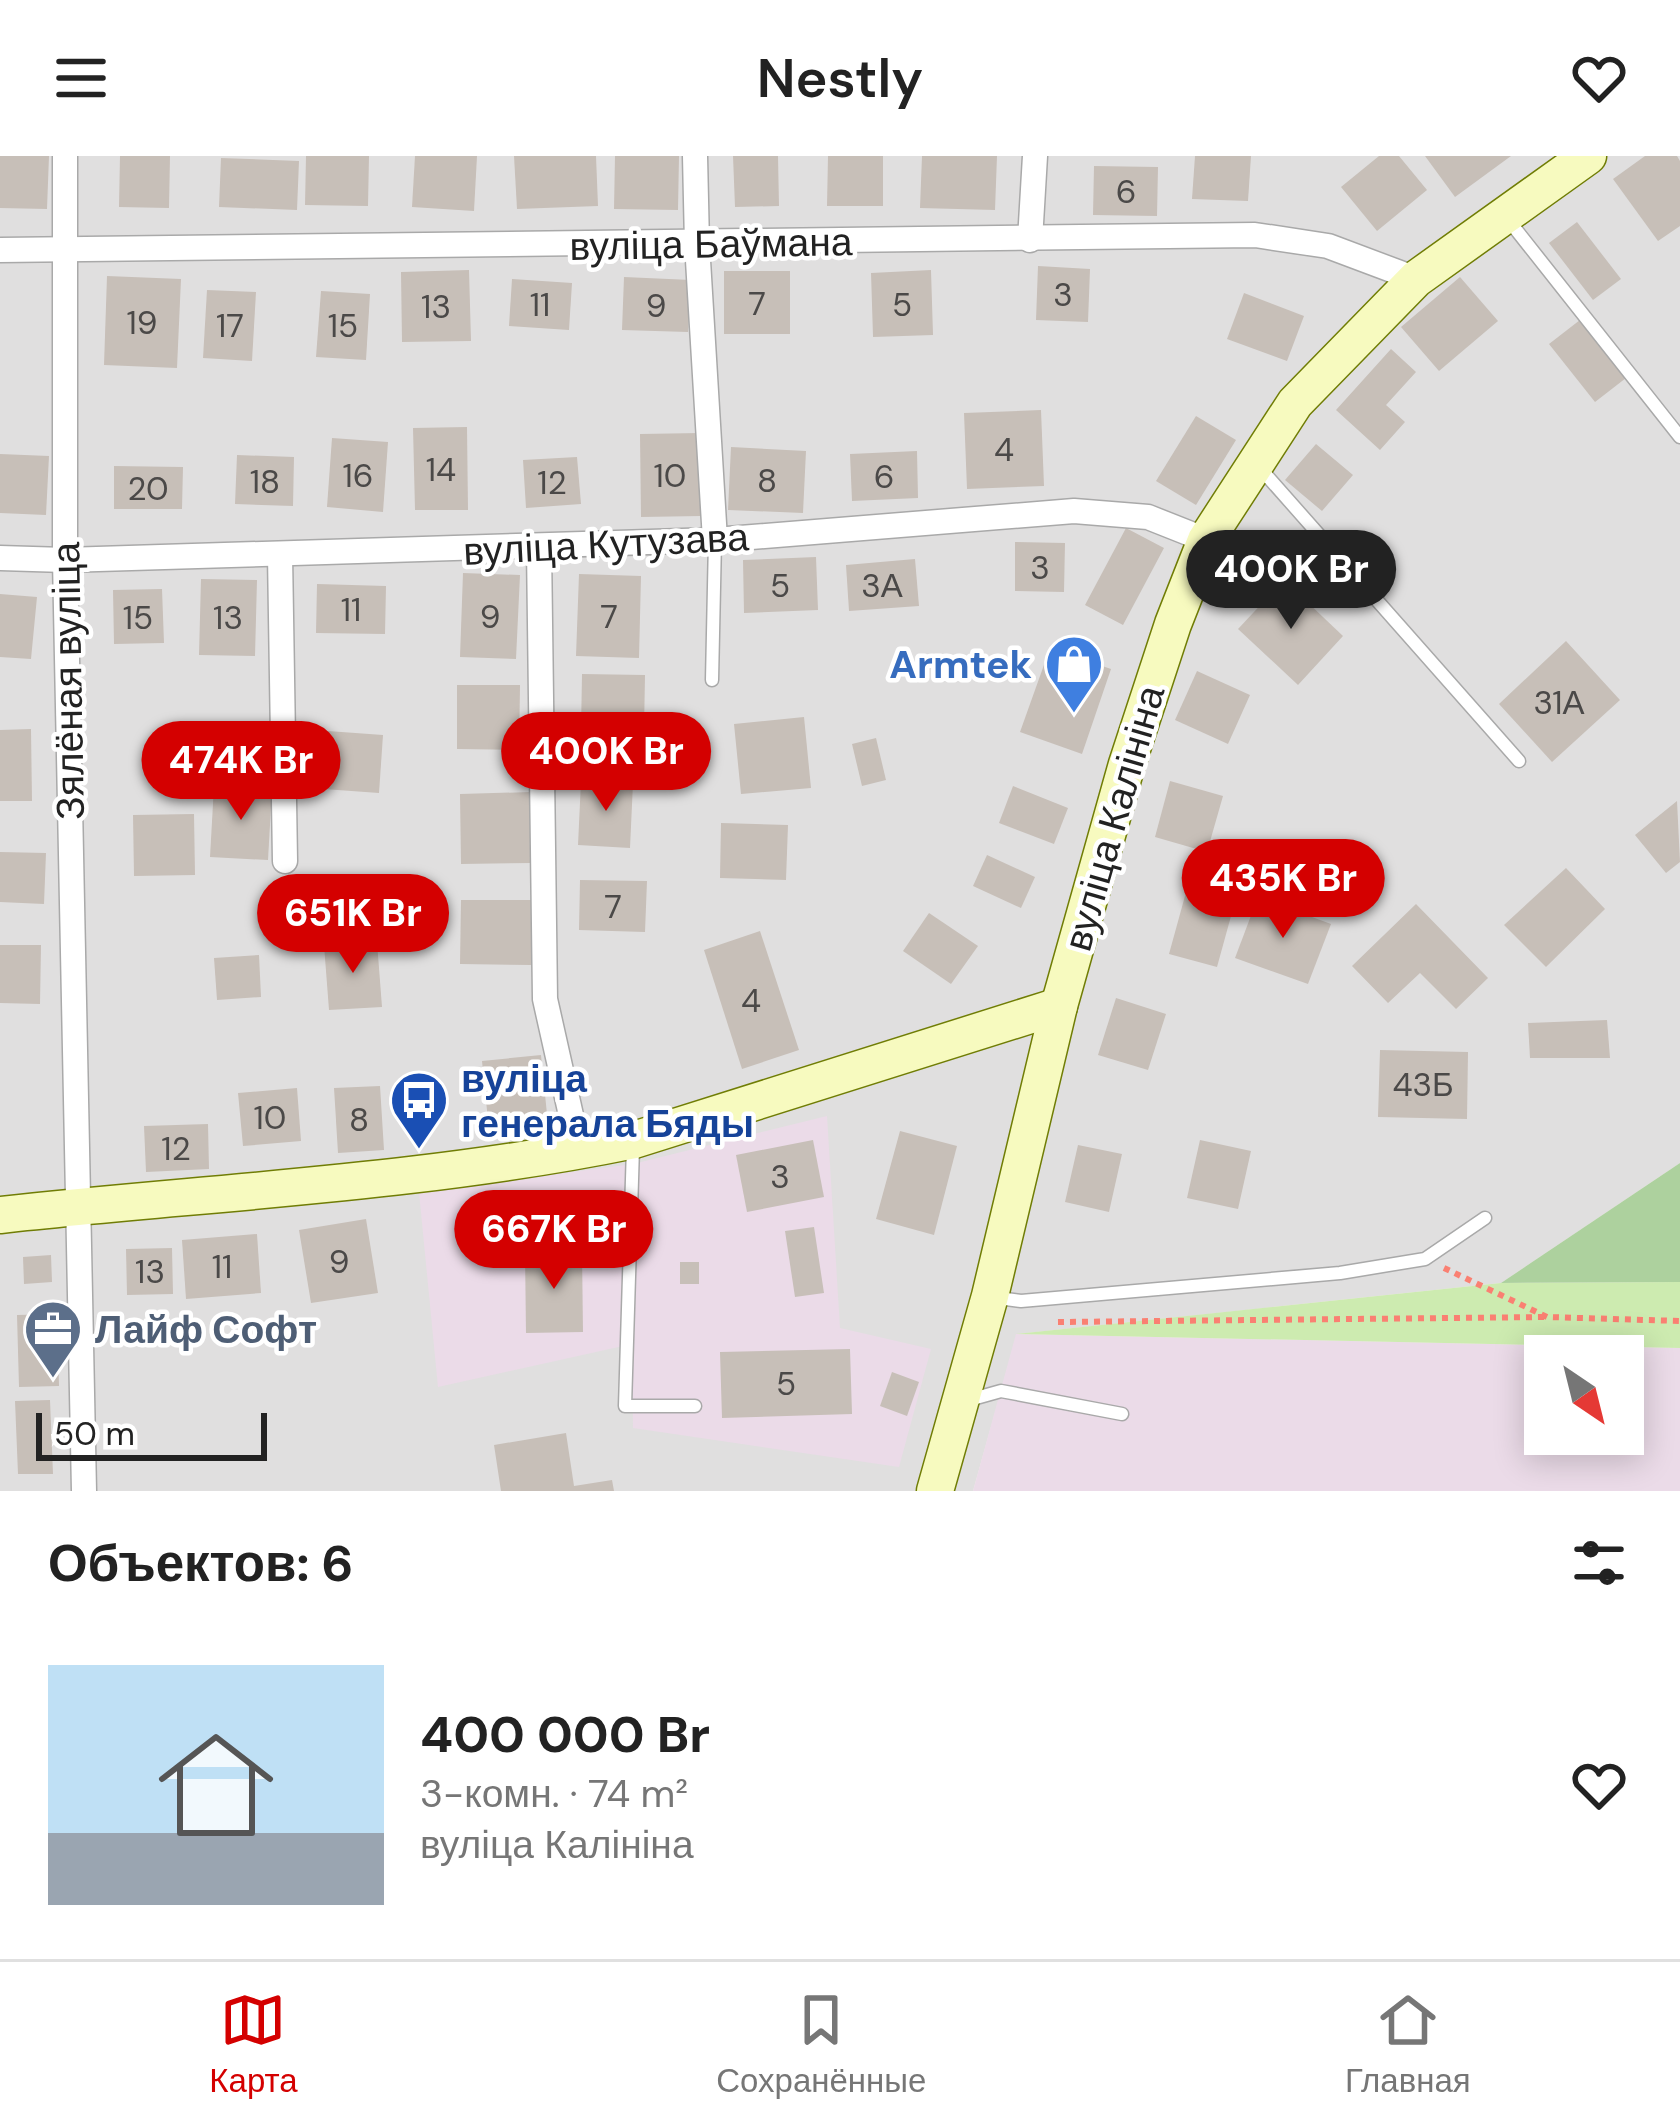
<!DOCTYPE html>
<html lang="ru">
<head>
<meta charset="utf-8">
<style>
  body { margin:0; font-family:"DM Sans",sans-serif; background:#f2f2f2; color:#222; height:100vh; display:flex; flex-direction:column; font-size:45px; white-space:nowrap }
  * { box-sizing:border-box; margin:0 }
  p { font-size:39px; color:#767676 }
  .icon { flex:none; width:66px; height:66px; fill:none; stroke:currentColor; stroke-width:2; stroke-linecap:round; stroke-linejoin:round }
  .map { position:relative; height:1335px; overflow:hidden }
  .panel { display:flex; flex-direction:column; background:#fff; flex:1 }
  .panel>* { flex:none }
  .needle { width:78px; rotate:145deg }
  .fabs { position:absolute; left:1524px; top:1179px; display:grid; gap:24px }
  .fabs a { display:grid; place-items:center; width:120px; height:120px; border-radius:0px; background:#fff; box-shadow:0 6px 30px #0003; font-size:60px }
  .scale { position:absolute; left:36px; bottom:30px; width:231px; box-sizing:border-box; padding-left:12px; border:6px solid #222; border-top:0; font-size:33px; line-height:42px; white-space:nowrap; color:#222; -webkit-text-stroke:9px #fff; paint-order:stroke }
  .price { position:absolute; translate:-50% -102px; padding:0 27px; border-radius:42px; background:#d40000; color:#fff; font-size:39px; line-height:78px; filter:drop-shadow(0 3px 6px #0008) }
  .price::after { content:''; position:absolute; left:50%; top:72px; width:36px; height:27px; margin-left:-18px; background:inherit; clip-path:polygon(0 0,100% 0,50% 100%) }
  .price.current { background:#222; color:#fff }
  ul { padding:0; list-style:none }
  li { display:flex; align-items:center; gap:36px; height:300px; padding:0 48px }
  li+li { border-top:3px solid #e0e0e0 }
  li span { display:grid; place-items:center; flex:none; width:336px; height:240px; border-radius:0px; color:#555 }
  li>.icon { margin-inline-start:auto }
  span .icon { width:144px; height:144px; fill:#fffc; stroke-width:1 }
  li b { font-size:51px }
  h2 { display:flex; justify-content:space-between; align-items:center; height:144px; padding:0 48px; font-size:51px }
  header { display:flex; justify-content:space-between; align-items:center; height:156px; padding:0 48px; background:#fff; font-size:54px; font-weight:600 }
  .menu { display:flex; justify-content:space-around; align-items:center; height:168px; border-top:3px solid #e0e0e0; background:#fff; font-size:33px; color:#767676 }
  .menu a { display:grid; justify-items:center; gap:6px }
  .menu .current { color:#d40000 }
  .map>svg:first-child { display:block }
  .residential { fill:#e0dfdf }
  .industrial { fill:#ebdbe8; fill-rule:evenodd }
  .grass { fill:#cdebb0 }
  .forest { fill:#add19e }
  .building { fill:#c7bfb8 }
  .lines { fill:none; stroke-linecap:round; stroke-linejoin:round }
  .lane-casing { stroke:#a9a9a9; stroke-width:15 }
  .street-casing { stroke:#a9a9a9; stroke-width:27 }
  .secondary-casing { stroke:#707d05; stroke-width:39 }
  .path { stroke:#fa8072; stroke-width:6; stroke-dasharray:6 6; stroke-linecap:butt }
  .lane { stroke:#fff; stroke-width:12 }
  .street { stroke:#fff; stroke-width:24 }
  .secondary { stroke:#f7fabf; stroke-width:36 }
  .labels { text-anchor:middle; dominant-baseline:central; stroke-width:9; stroke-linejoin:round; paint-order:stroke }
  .number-label { font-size:33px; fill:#4b4948 }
  .street-label { font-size:39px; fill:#222; stroke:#fff }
  .shop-label { font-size:39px; font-weight:bold; fill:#366cbe; stroke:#fff; text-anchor:end }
  .transit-label { font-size:39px; font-weight:bold; fill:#164399; stroke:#fff; text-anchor:start }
  .service-label { font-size:39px; font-weight:bold; fill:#4e5e75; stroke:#fff; text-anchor:start }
</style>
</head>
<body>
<header><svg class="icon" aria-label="menu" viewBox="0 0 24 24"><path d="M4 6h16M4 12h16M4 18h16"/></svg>Nestly<svg class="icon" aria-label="heart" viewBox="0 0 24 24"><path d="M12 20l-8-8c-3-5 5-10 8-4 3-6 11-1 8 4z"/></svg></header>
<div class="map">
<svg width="1680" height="1335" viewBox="0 0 1680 1335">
  <rect width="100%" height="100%" fill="#f2efe9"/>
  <polygon class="residential" points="0,0 1680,0 1680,1007 1501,1127 1017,1178 973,1335 0,1335"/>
  <g class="industrial">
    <polygon points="827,960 840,1172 931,1193 899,1311 633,1272 632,1188 438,1231 419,1036 633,1008"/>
    <path d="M1016,1178L1680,1192V1335H973ZM1545,1200H1623V1278H1545Z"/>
  </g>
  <polygon class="grass" points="1680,1126 1680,1192 1016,1178 1501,1127"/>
  <polygon class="forest" points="1680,1007 1680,1126 1501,1127"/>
  <g class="building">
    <polygon points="0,0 49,0 47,53 0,52"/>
    <polygon points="120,0 170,0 169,52 119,51"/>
    <polygon points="306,0 369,0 368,50 305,49"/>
    <polygon points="415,0 477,0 474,55 412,51"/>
    <polygon points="514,0 596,0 598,50 517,53"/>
    <polygon points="615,0 679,0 678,54 614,53"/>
    <polygon points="733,0 778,0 779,50 735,51"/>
    <polygon points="828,0 883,0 883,50 827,50"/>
    <polygon points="922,0 997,0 995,54 920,52"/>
    <polygon points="1195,0 1251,0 1248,45 1192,43"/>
    <polygon points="1379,0 1399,0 1427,34 1377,75 1341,31"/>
    <polygon points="1425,0 1511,0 1455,41"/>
    <polygon points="1645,0 1677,0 1680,5 1680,70 1658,85 1613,23"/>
    <polygon points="221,2 299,5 297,54 219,51"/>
    <polygon points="1094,10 1158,11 1157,60 1093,59"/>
    <polygon points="1577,66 1621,123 1593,144 1549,87"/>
    <polygon points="1038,110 1090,113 1088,166 1036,164"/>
    <polygon points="469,114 471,185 402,186 401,116"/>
    <polygon points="931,114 933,179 873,181 871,117"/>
    <rect x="724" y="115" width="66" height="63"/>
    <polygon points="107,120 181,123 177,212 104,209"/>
    <polygon points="624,121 691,124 688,176 622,174"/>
    <polygon points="1460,121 1498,165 1439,215 1401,171"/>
    <polygon points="512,123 572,127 569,174 509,170"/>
    <polygon points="207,134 256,136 252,205 203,202"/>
    <polygon points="321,135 370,138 366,204 316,201"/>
    <polygon points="1244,137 1304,160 1287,205 1227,183"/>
    <polygon points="1580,164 1626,222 1595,246 1549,188"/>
    <polygon points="1391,193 1416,216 1386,249 1405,266 1380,294 1336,254"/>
    <polygon points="1041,254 1044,330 967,333 964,257"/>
    <polygon points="1196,260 1236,284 1196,349 1156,325"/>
    <polygon points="467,271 468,354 415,354 413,272"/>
    <polygon points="700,277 701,360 641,361 640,278"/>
    <polygon points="332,282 388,286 383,356 327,351"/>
    <polygon points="1316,288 1353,319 1322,355 1285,324"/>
    <polygon points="731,291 806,295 803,357 728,354"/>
    <polygon points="917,295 918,342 852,345 850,298"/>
    <polygon points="0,298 49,300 46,359 0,357"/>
    <polygon points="237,299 294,301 293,350 235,348"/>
    <polygon points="577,301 581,348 526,352 523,304"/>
    <polygon points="114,310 183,311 182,353 114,353"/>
    <polygon points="1126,372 1164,392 1123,469 1085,449"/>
    <polygon points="1015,386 1065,387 1064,436 1015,435"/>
    <polygon points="816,401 818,454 744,457 743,404"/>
    <polygon points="915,403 919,450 849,455 846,409"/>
    <polygon points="463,417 520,419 516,503 460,501"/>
    <polygon points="579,418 641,420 639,502 576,500"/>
    <polygon points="201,423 257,424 255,500 199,499"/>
    <polygon points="1284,424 1343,480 1298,529 1238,473"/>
    <polygon points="317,428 386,430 385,478 316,477"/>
    <polygon points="162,433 164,487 114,488 113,434"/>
    <polygon points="0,438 37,441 31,503 0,501"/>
    <polygon points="1566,485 1620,544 1552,606 1499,548"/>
    <polygon points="1050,492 1111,513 1082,598 1020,576"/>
    <polygon points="1197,515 1250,539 1228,588 1175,564"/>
    <polygon points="582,518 645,519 644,575 581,574"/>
    <polygon points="457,529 520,529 519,594 457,593"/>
    <polygon points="804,561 811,632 741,638 734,568"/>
    <polygon points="31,573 32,645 0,645 0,574"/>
    <polygon points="314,574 383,579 379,637 310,632"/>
    <polygon points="876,582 886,624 862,630 852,588"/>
    <polygon points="581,625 633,627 630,692 578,689"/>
    <polygon points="1170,625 1223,640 1207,696 1155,681"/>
    <polygon points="214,630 272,633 268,704 210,701"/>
    <polygon points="1013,630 1068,652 1054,688 999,667"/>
    <polygon points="531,636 532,707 461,708 460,638"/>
    <polygon points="1677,645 1680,706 1666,717 1635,679"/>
    <polygon points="194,658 195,719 134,720 133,659"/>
    <polygon points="721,667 788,669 786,724 720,722"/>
    <polygon points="0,696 46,697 44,748 0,746"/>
    <polygon points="987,699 1035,721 1021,752 973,730"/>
    <polygon points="1566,712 1605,753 1546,811 1504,769"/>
    <polygon points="580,724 647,725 645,776 579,774"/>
    <polygon points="1188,729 1236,742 1217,811 1169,798"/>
    <polygon points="1258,741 1331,768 1308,828 1235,802"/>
    <polygon points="461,744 531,744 531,809 460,808"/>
    <polygon points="1416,748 1488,822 1456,853 1420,817 1388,847 1352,810"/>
    <polygon points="929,757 978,790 951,828 903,795"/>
    <polygon points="760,775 799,894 742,913 704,794"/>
    <polygon points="377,786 382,851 329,854 324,789"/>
    <polygon points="0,789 41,789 40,848 0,847"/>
    <polygon points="259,799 261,841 217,844 214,802"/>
    <polygon points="1116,842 1166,858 1148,914 1098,899"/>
    <polygon points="1607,864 1610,902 1530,902 1528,867"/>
    <polygon points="1380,894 1468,896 1467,963 1378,961"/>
    <polygon points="541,899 548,968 489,974 482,905"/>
    <polygon points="380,930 384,994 338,997 334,932"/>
    <polygon points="297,932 301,985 243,990 238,937"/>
    <polygon points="208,968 209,1013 146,1016 144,970"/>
    <polygon points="900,975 957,990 934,1079 876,1063"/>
    <polygon points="813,984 824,1041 747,1056 736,999"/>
    <polygon points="1200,984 1251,995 1238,1053 1187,1042"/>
    <polygon points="1078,989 1122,998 1109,1056 1065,1046"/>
    <polygon points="366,1063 378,1137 311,1147 299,1074"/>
    <polygon points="814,1071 824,1137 795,1141 785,1075"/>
    <polygon points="257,1078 261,1137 186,1143 182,1084"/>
    <polygon points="172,1092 173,1138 127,1139 126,1093"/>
    <polygon points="582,1096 583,1176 526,1177 525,1097"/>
    <polygon points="51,1099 52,1126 24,1128 23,1101"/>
    <rect x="680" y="1106" width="19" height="22"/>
    <polygon points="57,1158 59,1230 19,1231 17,1159"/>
    <polygon points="850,1193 852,1258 722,1262 720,1196"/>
    <polygon points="892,1216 919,1226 907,1260 880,1250"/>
    <polygon points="50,1244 53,1318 18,1318 15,1245"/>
    <polygon points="566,1277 574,1330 612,1324 614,1335 501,1335 494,1289"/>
  </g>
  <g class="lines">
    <defs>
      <g id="lane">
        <polyline points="1506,61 1680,281"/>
        <polyline points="1260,312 1519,605"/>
        <polyline points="712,524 715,384"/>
        <polyline points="633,991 625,1250 695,1250"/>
        <polyline points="991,1141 1021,1145 1340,1117 1425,1103 1485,1062"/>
        <polyline points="969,1244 1001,1235 1122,1258"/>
      </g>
      <g id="street">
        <polyline points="65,0 65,404 84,1335"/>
        <polyline points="695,0 697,88 715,384"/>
        <polyline points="1030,84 1035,0"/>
        <polyline points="0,94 1255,79 1328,90 1416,123"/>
        <polyline points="539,392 545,843 579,995"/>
        <polyline points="280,399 285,705"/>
        <polyline points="0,402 65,404 715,384 1074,355 1148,361 1206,384"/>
      </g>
      <g id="secondary">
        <path d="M0,1059C211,1036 425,1027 634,984L1059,850"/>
        <polyline points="935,1335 990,1140 1059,850 1127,608 1173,468 1206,384 1295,247 1416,123 1588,0"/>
      </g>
    </defs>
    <use href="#lane" class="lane-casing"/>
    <use href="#street" class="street-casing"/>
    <use href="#secondary" class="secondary-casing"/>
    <g class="path">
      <polyline points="1444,1112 1547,1161 1680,1165"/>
      <polyline points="1058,1166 1547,1161"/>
    </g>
    <use href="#lane" class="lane"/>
    <use href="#street" class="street"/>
    <use href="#secondary" class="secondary"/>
  </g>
  <defs>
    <symbol id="shop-pin" viewBox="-11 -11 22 30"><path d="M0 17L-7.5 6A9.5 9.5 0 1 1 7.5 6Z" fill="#3f7fe0" stroke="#fff"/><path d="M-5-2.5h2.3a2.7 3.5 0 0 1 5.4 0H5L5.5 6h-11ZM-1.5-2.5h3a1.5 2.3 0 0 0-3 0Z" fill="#fff"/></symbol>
    <symbol id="bus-pin" viewBox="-11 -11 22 30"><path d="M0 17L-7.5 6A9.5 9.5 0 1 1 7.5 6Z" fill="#1a4fb4" stroke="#fff"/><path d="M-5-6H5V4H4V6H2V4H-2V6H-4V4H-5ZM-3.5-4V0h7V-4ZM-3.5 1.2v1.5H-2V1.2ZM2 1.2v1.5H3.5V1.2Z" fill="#fff"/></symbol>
    <symbol id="office-pin" viewBox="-11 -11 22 30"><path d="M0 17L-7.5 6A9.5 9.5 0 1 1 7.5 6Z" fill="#5c6f8a" stroke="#fff"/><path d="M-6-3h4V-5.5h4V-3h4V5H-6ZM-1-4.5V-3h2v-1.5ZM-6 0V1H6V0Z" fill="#fff"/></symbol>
  </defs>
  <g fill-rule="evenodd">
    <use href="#shop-pin" x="1041" y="475" width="66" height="90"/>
    <use href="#bus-pin" x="386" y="911" width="66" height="90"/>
    <use href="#office-pin" x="20" y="1140" width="66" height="90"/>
  </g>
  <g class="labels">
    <g class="number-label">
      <text x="1126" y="35">6</text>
      <text x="1063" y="138">3</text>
      <text x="757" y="147">7</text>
      <text x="540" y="148">11</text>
      <text x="902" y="148">5</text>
      <text x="656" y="149">9</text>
      <text x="436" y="150">13</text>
      <text x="142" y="166">19</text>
      <text x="230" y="169">17</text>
      <text x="343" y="169">15</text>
      <text x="1004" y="293">4</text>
      <text x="441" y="313">14</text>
      <text x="358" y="319">16</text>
      <text x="670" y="319">10</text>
      <text x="884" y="320">6</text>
      <text x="767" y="324">8</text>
      <text x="265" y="325">18</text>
      <text x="552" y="326">12</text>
      <text x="148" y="332">20</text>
      <text x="1040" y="411">3</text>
      <text x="780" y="429">5</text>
      <text x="882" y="429">3А</text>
      <text x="351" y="453">11</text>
      <text x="490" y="460">9</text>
      <text x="609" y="460">7</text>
      <text x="138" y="461">15</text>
      <text x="228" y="461">13</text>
      <text x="1559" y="546">31А</text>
      <text x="613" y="750">7</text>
      <text x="751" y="844">4</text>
      <text x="1423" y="928">43Б</text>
      <text x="270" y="961">10</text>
      <text x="359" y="963">8</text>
      <text x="176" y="992">12</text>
      <text x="780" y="1020">3</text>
      <text x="339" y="1105">9</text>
      <text x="222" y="1110">11</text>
      <text x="150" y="1115">13</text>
      <text x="786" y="1227">5</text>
    </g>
    <g class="street-label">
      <text transform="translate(711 88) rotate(-1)">вуліца Баўмана</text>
      <text transform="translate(606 388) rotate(-3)">вуліца Кутузава</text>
      <text transform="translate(68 525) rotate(-91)">Зялёная вуліца</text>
      <text transform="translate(1114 662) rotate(-74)">вуліца Калініна</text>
    </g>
    <g class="shop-label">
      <text x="1032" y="508">Armtek</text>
    </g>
    <g class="transit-label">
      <text x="461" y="922">вуліца<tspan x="461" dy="45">генерала Бяды</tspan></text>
    </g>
    <g class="service-label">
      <text x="95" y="1173">Лайф Софт</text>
    </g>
  </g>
</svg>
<div class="fabs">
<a><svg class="needle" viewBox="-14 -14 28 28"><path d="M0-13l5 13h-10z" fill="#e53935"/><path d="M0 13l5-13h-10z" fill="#767676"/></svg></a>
</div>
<div class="scale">50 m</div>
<b class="price current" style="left:1291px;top:476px">400K Br</b>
<b class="price" style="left:606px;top:658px">400K Br</b>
<b class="price" style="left:241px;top:667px">474K Br</b>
<b class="price" style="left:1283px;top:785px">435K Br</b>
<b class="price" style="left:353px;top:820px">651K Br</b>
<b class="price" style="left:554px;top:1136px">667K Br</b>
</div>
<section class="panel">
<h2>Объектов: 6<svg class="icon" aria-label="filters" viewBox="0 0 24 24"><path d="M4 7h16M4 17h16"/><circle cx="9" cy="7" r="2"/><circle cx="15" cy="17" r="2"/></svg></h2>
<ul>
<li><span style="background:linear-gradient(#bfe0f5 70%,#9aa5b1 0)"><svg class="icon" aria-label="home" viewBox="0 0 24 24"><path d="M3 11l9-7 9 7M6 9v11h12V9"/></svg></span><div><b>400 000 Br</b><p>3-комн. · 74 m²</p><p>вуліца Калініна</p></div><svg class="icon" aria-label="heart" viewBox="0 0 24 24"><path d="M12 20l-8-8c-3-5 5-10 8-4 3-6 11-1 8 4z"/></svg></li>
</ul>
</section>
<nav class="menu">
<a class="current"><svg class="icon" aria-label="map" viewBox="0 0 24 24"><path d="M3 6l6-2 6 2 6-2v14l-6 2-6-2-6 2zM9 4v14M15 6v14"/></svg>Карта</a>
<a><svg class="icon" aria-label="saved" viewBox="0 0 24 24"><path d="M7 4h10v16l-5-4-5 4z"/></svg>Сохранённые</a>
<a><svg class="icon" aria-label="home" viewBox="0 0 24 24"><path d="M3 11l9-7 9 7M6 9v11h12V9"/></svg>Главная</a>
</nav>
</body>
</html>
